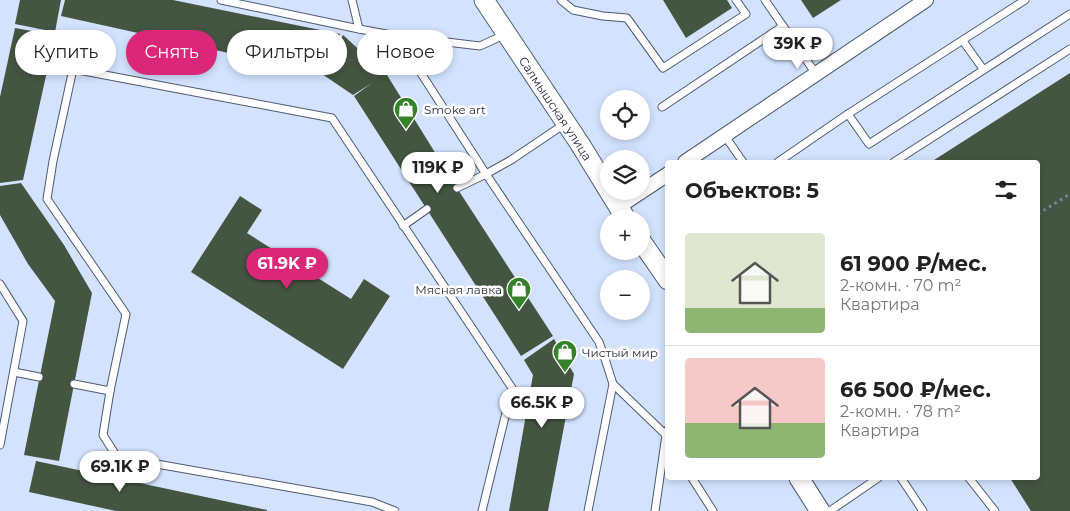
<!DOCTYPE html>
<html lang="ru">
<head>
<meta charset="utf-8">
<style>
  body { margin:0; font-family:Montserrat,sans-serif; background:#f6f6f6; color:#222; height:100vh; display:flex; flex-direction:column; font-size:19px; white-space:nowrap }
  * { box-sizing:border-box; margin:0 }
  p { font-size:16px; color:#767676 }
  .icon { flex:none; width:28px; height:28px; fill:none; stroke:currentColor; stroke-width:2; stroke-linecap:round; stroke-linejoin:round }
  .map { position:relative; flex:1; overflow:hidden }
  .sheet { position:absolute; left:665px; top:160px; width:375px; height:320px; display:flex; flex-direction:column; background:#fff; border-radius:5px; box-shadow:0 2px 8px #0003 }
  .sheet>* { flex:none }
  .guide { position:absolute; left:15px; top:30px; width:475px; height:45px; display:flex; gap:10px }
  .tools { position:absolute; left:600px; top:90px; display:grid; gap:10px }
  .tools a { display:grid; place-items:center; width:50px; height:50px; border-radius:50%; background:#fff; box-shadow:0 2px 8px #0003; font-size:25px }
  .price { position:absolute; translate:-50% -42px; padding:0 11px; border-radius:18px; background:#fff; color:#222; font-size:16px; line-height:32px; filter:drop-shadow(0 1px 2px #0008) }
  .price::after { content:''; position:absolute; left:50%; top:30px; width:15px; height:11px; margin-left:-8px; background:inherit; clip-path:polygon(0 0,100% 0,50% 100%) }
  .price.current { background:#db2777; color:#fff }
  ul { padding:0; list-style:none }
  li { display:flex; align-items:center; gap:15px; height:125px; padding:0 20px }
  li+li { border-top:1px solid #e0e0e0 }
  li span { display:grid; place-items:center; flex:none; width:140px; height:100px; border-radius:5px; color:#555 }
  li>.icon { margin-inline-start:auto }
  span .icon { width:60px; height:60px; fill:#fffc; stroke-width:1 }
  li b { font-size:21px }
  h2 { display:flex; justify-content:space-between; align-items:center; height:60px; padding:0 20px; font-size:21px }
  .pill { padding:0 18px; border-radius:22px; background:#fff; box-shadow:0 2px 8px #0003; font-size:18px; line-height:45px }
  .pill.current { background:#db2777; color:#fff }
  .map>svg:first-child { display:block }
  .building { fill:#445641 }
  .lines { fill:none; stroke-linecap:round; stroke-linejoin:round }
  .service-casing { stroke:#4d5a72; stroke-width:9 }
  .minor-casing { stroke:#4d5a72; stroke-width:16 }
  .secondary-casing { stroke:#4d5a72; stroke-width:21 }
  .path { stroke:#7d889b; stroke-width:3; stroke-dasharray:2.5 4; stroke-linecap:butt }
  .service { stroke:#fff; stroke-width:7 }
  .minor { stroke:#fff; stroke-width:14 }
  .secondary { stroke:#fff; stroke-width:19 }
  .labels { text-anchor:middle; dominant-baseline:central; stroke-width:5; stroke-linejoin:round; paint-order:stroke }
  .poi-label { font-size:12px; fill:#272d37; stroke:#fff; text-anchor:start }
  .street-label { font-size:12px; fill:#272d37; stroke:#fff }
</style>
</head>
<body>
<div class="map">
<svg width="1070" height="511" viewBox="0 0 1070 511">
  <rect width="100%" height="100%" fill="#d3e3ff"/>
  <g class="building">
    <polygon points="20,0 61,0 55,32 15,24"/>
    <polygon points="65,0 173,0 340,34 320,73 61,16"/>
    <polygon points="663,0 727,0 732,8 686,38"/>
    <polygon points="801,0 841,0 813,18"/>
    <polygon points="15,28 55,35 23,180 0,183 0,97"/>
    <polygon points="343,35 387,75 457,188 553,336 521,356 354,96 372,83 353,95 322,74"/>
    <polygon points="1070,73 1070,511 1031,511 1010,478 1038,478 1038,162 931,162"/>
    <polygon points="21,183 64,245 92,293 59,461 24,455 55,301 28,264 0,215 0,186"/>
    <polygon points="240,196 262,210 247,233 351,299 364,279 390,296 343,369 191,272"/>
    <polygon points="554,339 574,374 548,511 509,511 533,375 524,360"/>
    <polygon points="36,461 267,510 267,511 116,511 29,492"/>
  </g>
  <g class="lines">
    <defs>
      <g id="service">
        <polyline points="221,0 359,29 397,36 480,46 506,34"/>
        <polyline points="352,0 359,29"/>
        <polyline points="561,0 573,10 603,16 627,18 663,68 746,14 736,0"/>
        <polyline points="765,0 816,74"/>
        <polyline points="397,36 486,174 511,160 566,123"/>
        <polyline points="963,41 983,69"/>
        <polyline points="662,107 783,26"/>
        <polyline points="848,114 869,144 1070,14"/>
        <polyline points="725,136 743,162"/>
        <polyline points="778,162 848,114 1025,0"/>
        <polyline points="894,162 1070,49"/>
        <polyline points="457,188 486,174 599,342 606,362 613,384 588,511"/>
        <polyline points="403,226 427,209"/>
        <polyline points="0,284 23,321 0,445"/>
        <polyline points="14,372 39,377"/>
        <polyline points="74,384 110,391"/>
        <polyline points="613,384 666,435 668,438"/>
        <polyline points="692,478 713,511"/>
        <polyline points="901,478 923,511"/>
        <polyline points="969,478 995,511"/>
        <polyline points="395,511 372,502 117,457 103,435 110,391 126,314 47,199 53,161 73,69 332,118 512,388 482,511"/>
        <polyline points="655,511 666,435 668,429"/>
        <polyline points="830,511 878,478"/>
      </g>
      <g id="minor">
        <polyline points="685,162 926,0"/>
        <polyline points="618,207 668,174"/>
      </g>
      <g id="secondary">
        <path id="s1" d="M484,0L580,144L626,219"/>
        <polyline points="641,241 668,280"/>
        <polyline points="799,478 820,511"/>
      </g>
    </defs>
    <use href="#service" class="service-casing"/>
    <use href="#minor" class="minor-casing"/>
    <use href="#secondary" class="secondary-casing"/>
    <polyline class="path" points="1038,214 1070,194"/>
    <use href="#service" class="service"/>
    <use href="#minor" class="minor"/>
    <use href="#secondary" class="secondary"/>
  </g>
  <defs>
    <symbol id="shop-pin" viewBox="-11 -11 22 30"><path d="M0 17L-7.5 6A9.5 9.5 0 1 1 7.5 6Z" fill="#36822b" stroke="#fff"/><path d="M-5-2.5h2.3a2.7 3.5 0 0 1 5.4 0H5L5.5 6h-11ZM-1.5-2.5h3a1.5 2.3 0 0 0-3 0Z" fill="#fff"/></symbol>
  </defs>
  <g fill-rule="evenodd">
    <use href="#shop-pin" x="392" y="95" width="28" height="38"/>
    <use href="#shop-pin" x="505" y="275" width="28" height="38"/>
    <use href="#shop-pin" x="551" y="338" width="28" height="38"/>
  </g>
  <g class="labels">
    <g class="poi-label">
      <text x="424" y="109">Smoke art</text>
      <text x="502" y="289" text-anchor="end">Мясная лавка</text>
      <text x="582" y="352">Чистый мир</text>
    </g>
    <g class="street-label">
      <text stroke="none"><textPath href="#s1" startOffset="130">Салмышская улица</textPath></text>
    </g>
  </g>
</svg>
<div class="tools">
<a><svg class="icon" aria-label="locate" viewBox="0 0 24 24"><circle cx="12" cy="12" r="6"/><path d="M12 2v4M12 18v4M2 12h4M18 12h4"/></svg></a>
<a><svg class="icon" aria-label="layers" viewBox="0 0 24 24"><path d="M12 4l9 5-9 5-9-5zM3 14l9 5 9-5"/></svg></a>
<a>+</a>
<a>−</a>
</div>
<b class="price" style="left:798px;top:70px">39K ₽</b>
<b class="price" style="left:438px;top:194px">119K ₽</b>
<b class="price current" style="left:287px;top:290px">61.9K ₽</b>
<b class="price" style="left:542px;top:429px">66.5K ₽</b>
<b class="price" style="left:120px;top:493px">69.1K ₽</b>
<div class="guide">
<a class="pill">Купить</a>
<a class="pill current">Снять</a>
<a class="pill">Фильтры</a>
<a class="pill">Новое</a>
</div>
<section class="sheet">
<h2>Объектов: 5<svg class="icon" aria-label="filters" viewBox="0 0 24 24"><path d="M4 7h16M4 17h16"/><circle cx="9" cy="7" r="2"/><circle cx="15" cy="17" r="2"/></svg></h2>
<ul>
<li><span style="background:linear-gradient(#dfe7d0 75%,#8fb573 0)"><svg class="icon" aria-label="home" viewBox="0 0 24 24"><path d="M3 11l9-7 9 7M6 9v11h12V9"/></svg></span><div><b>61 900 ₽/мес.</b><p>2-комн. · 70 m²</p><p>Квартира</p></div></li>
<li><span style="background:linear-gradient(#f6c9c9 65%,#8fb573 0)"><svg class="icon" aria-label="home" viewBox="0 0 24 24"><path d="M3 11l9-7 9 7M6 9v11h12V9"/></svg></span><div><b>66 500 ₽/мес.</b><p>2-комн. · 78 m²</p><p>Квартира</p></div></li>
</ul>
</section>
</div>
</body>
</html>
